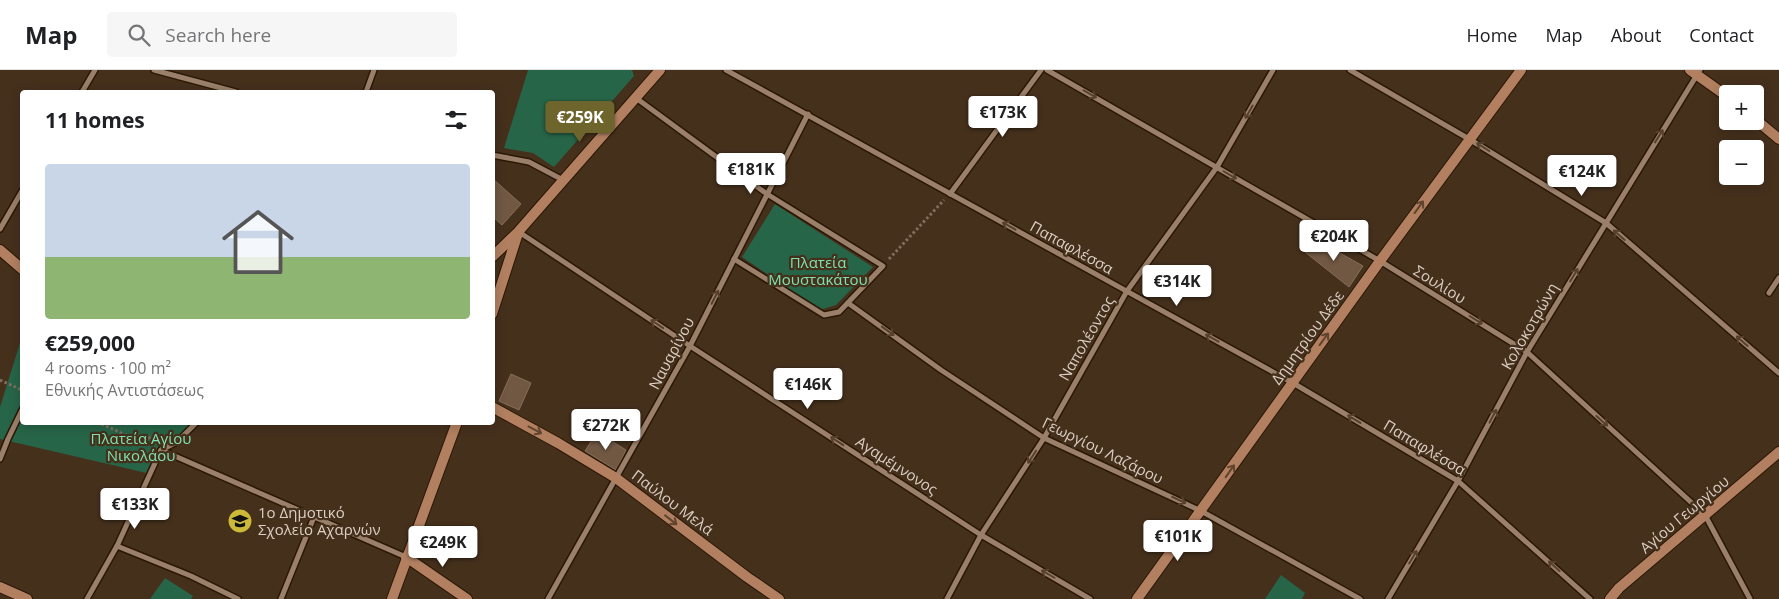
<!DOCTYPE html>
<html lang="en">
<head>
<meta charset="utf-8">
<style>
  body { margin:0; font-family:"Open Sans",sans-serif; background:#f6f6f6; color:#202124; height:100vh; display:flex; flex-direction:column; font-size:19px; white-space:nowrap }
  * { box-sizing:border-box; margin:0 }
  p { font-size:16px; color:#757577 }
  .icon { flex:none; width:28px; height:28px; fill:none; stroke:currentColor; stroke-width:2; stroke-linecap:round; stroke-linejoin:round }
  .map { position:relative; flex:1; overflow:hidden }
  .side { position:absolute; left:20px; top:20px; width:475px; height:335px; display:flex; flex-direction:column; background:#fff; border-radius:5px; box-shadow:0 2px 12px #0003 }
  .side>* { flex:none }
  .fabs { position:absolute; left:1719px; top:15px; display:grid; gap:10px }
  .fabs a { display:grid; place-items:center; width:45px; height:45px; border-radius:5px; background:#fff; box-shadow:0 2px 12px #0003; font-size:25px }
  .price { position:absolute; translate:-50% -42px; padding:0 11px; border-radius:5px; background:#fff; color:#222; font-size:16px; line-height:32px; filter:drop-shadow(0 1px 2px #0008) }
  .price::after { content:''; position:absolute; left:50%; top:30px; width:15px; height:11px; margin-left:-8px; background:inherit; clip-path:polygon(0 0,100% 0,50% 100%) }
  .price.selected { background:#6e652d; color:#fff }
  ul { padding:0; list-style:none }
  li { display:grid; align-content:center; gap:10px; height:265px; padding:0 25px }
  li+li { border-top:1px solid #e0e0e0 }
  li span { display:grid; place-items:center; height:155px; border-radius:5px; color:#555 }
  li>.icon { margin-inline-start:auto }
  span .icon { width:90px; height:90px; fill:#fffc; stroke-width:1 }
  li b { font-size:21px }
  h2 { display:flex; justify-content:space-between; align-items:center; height:60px; padding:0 25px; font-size:21px }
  header { display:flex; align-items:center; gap:30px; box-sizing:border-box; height:70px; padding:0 25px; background:#fff; border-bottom:1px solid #e0e0e0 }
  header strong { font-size:24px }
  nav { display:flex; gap:28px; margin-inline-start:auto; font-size:18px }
  .search { width:350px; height:45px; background:#f6f6f6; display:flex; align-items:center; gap:12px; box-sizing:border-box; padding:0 18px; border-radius:5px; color:#757577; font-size:19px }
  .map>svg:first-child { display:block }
  .green { fill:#276548 }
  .building { fill:#705843; stroke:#876e59 }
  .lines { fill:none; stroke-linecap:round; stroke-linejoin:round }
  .street-casing { stroke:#2b1704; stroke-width:8 }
  .secondary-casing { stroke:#2b1704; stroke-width:12 }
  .path { stroke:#816f5f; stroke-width:3; stroke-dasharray:2.5 2.5; stroke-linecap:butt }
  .street { stroke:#9a806a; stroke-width:5 }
  .secondary { stroke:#b28061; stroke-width:10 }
  .oneway { stroke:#56402c }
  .oneway2 { stroke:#60442d }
  .labels { text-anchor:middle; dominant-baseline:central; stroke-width:4.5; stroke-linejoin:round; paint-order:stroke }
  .street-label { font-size:15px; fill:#ddcfc4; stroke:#45301c }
  .park-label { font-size:15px; fill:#7ee3b0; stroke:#45301c }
  .poi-label { font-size:15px; fill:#ddcfc4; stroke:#45301c; text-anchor:start }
</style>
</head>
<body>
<header>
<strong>Map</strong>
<div class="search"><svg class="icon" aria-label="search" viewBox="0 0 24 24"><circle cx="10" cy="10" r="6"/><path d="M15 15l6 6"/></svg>Search here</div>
<nav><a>Home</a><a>Map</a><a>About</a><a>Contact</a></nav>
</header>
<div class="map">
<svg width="1779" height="529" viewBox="0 0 1779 529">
  <rect width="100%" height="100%" fill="#45301c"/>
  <g class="green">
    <polygon points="528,0 632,0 634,6 554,97 533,83 504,78"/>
    <polygon points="775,134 873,197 836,235 820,240 742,187"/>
    <polygon points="20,273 22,274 22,352 192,353 151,404 0,369 0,337"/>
    <polygon points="1281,505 1305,523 1302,529 1265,529"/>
    <polygon points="165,508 193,526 191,529 150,529"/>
  </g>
  <g class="building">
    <polygon points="492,108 521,134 502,155 492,146"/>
    <polygon points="1313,168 1363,196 1349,217 1305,182"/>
    <polygon points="511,304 531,313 519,340 499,331"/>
    <polygon points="597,362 626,380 616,400 585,381"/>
  </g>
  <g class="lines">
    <defs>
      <g id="street">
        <polyline points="154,0 236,22"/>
        <polyline points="726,0 1293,313 1458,411 1590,529"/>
        <polyline points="1047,0 1380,191 1527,282 1705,445 1750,529"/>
        <polyline points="1350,0 1469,69 1606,153 1779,303"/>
        <polyline points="82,22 95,0"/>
        <polyline points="366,22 374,0"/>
        <polyline points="636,28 767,124 883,196 839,242 824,245 734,189"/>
        <polyline points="492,85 529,92 563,110"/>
        <polyline points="950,124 1041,0"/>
        <polyline points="0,159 22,121"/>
        <polyline points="519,162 690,276 981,465 1090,529"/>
        <polyline points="1769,223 1779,208"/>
        <polyline points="848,233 941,300 1044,368 1201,441 1360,529"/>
        <polyline points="161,380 406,487"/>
        <polyline points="0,389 8,369 22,340"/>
        <polyline points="117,476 191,506 238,529"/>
        <polyline points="87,529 117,476 161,380 177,372 197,352"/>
        <polyline points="281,529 314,447"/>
        <polyline points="548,529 690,276 808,44"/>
        <polyline points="947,529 981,465 1044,368 1127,221 1217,97 1273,0"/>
        <polyline points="1388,529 1458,411 1527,282 1700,0"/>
      </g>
      <g id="secondary">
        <polyline points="1690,0 1728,27"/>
        <polyline points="1755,49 1779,69"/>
        <polyline points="0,180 22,199"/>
        <polyline points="492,187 518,162 660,0"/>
        <polyline points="492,244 518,163"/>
        <polyline points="492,337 558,373 616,408 747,507 779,529"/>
        <polyline points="406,487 467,529"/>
        <polyline points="0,517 27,529"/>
        <polyline points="392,529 457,352"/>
        <polyline points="1137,529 1380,191 1521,0"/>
        <polyline points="1610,529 1619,518 1779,382"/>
      </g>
    </defs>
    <use href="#street" class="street-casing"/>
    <use href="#secondary" class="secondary-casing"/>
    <g class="path">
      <polyline points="889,189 944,130"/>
      <polyline points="0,310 22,320"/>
      <polyline points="97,352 137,370 158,366 165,368"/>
    </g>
    <use href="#street" class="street"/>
    <use href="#secondary" class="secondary"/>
  </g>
  <defs><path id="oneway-shaft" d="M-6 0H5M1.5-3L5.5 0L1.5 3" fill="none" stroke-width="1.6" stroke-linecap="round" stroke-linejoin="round" transform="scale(1.25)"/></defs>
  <g class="oneway">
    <use href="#oneway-shaft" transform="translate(1090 24) rotate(30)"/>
    <use href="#oneway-shaft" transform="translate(1249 42) rotate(120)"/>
    <use href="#oneway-shaft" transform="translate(1659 66) rotate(-58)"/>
    <use href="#oneway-shaft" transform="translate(1483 77) rotate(-148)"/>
    <use href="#oneway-shaft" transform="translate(1230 105) rotate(30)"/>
    <use href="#oneway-shaft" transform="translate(1009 156) rotate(-151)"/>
    <use href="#oneway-shaft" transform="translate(1619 165) rotate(-139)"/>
    <use href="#oneway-shaft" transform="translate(1574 205) rotate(-59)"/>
    <use href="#oneway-shaft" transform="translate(715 227) rotate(-63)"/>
    <use href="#oneway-shaft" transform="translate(1476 250) rotate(32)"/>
    <use href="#oneway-shaft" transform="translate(657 254) rotate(-146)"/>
    <use href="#oneway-shaft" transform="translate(888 261) rotate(36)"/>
    <use href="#oneway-shaft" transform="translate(1212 268) rotate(-151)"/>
    <use href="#oneway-shaft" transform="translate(1742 271) rotate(-139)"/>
    <use href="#oneway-shaft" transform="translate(1493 346) rotate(-62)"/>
    <use href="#oneway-shaft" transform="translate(1354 349) rotate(-149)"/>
    <use href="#oneway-shaft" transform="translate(1602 351) rotate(42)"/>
    <use href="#oneway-shaft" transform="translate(837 371) rotate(-147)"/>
    <use href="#oneway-shaft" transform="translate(1032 387) rotate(123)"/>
    <use href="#oneway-shaft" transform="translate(1179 430) rotate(25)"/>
    <use href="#oneway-shaft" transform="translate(1413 487) rotate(-59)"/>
    <use href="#oneway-shaft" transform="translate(1554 496) rotate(-138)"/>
    <use href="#oneway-shaft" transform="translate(1048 504) rotate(-150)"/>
  </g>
  <g class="oneway2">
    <use href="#oneway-shaft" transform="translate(1419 137) rotate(-54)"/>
    <use href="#oneway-shaft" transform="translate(1324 269) rotate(-54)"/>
    <use href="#oneway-shaft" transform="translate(535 360) rotate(28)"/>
    <use href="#oneway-shaft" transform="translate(1230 401) rotate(-55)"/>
    <use href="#oneway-shaft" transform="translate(671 450) rotate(38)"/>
  </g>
  <defs>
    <symbol id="school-disc" viewBox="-11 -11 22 22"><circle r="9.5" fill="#cdb938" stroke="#45301c"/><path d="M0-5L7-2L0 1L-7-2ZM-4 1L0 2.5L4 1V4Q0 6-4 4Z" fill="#111"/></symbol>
  </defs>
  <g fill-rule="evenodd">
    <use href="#school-disc" x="226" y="437" width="28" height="28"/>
  </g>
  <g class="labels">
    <g class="street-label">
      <text transform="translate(1072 177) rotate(29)">Παπαφλέσσα</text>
      <text transform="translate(1440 214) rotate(32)">Σουλίου</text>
      <text transform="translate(1529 256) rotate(-60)">Κολοκοτρώνη</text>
      <text transform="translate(1307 267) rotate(-54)">Δημητρίου Δέδε</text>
      <text transform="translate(1086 268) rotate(-60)">Ναπολέοντος</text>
      <text transform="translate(671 283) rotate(-62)">Ναυαρίνου</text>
      <text transform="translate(1425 377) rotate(31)">Παπαφλέσσα</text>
      <text transform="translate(1103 380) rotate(26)">Γεωργίου Λαζάρου</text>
      <text transform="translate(897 395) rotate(33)">Αγαμέμνονος</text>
      <text transform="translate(673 432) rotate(37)">Παύλου Μελά</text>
      <text transform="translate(1684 444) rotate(-40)">Αγίου Γεωργίου</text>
    </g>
    <g class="park-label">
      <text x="818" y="192">Πλατεία<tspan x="818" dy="17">Μουστακάτου</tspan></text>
      <text x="141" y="368">Πλατεία Αγίου<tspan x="141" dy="17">Νικολάου</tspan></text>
    </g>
    <g class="poi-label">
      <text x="258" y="442">1ο Δημοτικό<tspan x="258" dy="17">Σχολείο Αχαρνών</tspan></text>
    </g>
  </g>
</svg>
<div class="fabs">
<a>+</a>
<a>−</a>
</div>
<b class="price" style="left:1003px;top:68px">€173K</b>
<b class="price selected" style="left:580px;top:73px">€259K</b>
<b class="price" style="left:751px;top:125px">€181K</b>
<b class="price" style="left:1582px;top:127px">€124K</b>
<b class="price" style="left:1334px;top:192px">€204K</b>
<b class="price" style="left:1177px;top:237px">€314K</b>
<b class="price" style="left:808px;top:340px">€146K</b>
<b class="price" style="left:606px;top:381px">€272K</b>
<b class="price" style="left:135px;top:460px">€133K</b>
<b class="price" style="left:1178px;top:492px">€101K</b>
<b class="price" style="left:443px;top:498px">€249K</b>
<section class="side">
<h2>11 homes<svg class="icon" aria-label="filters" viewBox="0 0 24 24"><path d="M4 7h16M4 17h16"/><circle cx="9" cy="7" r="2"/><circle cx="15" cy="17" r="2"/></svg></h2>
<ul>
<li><span style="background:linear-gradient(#c9d6e8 60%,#8fb573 0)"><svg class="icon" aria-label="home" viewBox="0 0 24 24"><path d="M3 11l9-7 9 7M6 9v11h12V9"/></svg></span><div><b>€259,000</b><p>4 rooms · 100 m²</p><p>Εθνικής Αντιστάσεως</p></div></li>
</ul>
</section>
</div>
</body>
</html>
